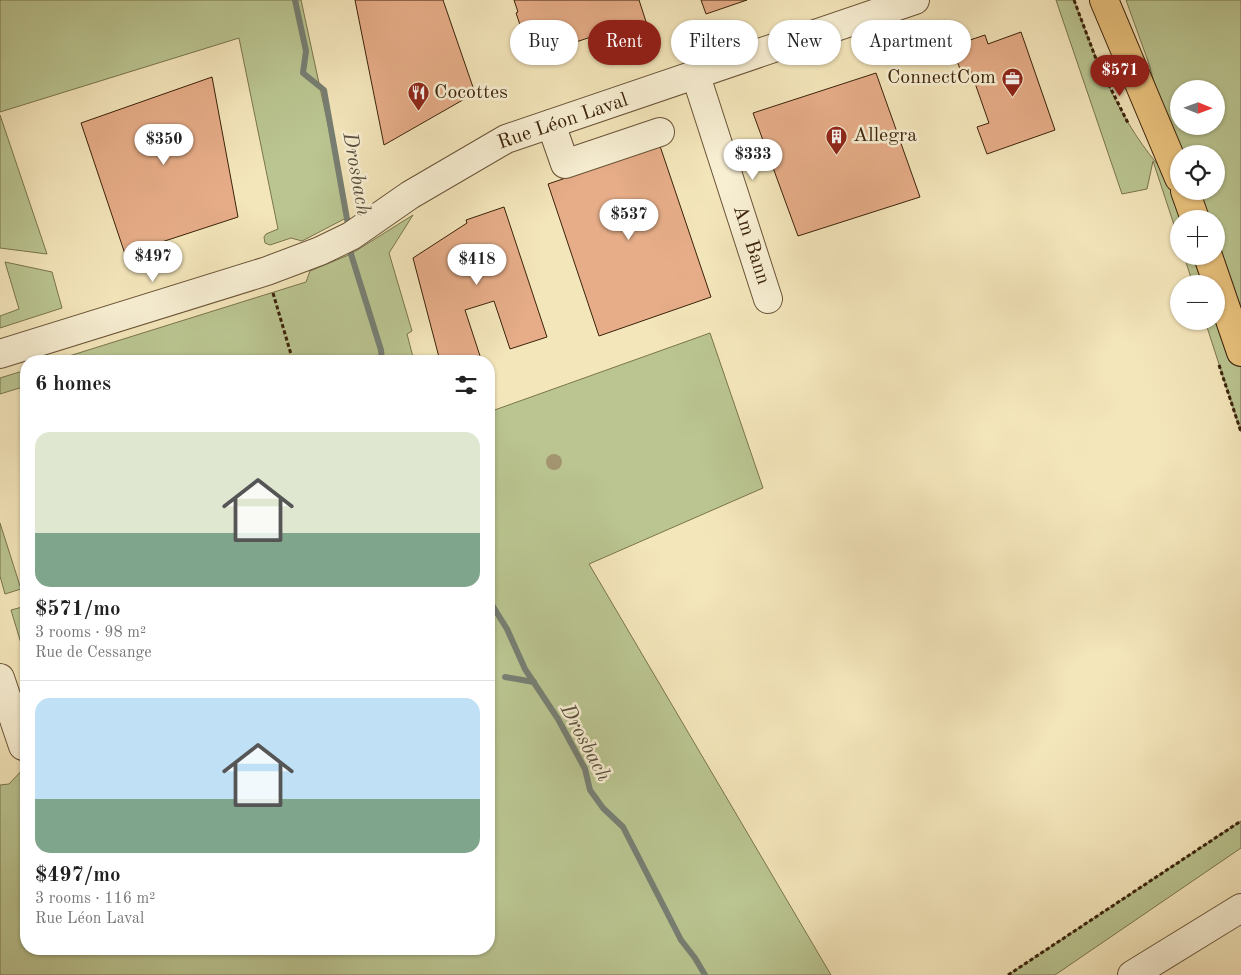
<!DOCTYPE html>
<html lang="en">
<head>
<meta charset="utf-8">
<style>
  body { margin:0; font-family:"Old Standard TT",serif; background:#f6f6f6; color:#222; height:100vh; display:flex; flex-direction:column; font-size:19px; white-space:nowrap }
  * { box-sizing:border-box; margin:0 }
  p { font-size:16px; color:#767676 }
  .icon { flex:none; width:28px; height:28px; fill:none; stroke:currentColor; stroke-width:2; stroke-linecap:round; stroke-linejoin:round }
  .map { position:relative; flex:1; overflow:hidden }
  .details { position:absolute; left:20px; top:355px; width:475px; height:600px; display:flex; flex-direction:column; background:#fff; border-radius:20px; box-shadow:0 1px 4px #0004 }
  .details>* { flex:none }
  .top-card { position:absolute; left:510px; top:20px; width:475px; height:45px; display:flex; gap:10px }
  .needle { width:32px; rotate:91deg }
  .buttons { position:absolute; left:1170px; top:80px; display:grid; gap:10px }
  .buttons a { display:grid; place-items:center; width:55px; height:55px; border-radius:50%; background:#fff; box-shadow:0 1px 4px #0004; font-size:25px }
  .price { position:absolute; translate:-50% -42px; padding:0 11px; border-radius:18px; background:#fff; color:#222; font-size:16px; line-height:32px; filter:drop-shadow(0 1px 2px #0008) }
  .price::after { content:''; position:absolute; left:50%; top:30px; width:15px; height:11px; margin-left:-8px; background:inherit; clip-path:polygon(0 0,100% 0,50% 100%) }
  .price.on { background:#8f2418; color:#fff }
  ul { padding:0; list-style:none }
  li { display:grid; align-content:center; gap:10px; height:265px; padding:0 15px }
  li+li { border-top:1px solid #e0e0e0 }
  li span { display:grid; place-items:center; height:155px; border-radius:15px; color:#555 }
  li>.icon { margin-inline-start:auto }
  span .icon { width:90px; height:90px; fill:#fffc; stroke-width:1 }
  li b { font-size:21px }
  h2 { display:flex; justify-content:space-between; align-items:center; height:60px; padding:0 15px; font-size:21px }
  .tag { padding:0 18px; border-radius:22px; background:#fff; box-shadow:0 1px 4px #0004; font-size:18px; line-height:45px }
  .tag.on { background:#8f2418; color:#fff }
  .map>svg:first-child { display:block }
  .green { fill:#bac591; stroke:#7a744e; fill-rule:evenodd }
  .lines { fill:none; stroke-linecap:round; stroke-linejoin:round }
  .stream { stroke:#777f73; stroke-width:6 }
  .building { fill:#e6ad88; stroke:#3b220a }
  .minor-casing { stroke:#695336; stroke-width:30 }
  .major-casing { stroke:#3b220a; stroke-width:30 }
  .path { stroke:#3b220a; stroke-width:3; stroke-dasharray:4 2.5; stroke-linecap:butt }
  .minor { stroke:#f8efd3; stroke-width:28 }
  .major { stroke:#eac37e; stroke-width:28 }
  .tree { fill:#a39570 }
  .labels { text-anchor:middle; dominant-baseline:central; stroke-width:5; stroke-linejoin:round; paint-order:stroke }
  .poi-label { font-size:20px; fill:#3b220a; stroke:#f8efd3; text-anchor:start }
  .street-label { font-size:20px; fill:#3b220a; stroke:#f8efd3 }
  .water-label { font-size:21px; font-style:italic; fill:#59503f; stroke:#f8efd3 }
</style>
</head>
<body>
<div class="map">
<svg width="1241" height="975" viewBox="0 0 1241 975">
  <rect width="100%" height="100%" fill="#f4e6bb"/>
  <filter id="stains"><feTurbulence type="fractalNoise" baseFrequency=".004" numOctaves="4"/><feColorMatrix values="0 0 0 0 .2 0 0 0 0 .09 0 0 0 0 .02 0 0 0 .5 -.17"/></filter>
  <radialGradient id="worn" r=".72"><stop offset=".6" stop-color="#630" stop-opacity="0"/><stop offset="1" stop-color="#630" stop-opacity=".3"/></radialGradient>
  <g class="green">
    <polygon points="0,0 301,0 348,217 302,241 291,238 270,245 265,243 264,237 266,234 278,229 239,38 0,112"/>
    <path d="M1056,0H1074C1097,62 1120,124 1166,174C1171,180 1177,189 1186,191C1195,193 1207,191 1216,191V154H1179V168L1148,61L1126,0H1241V432L1205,321H1216V284H1193L1184,256H1216V219H1179V240L1153,161L1147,189L1122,194ZM1179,89H1216V126H1179Z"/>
    <polygon points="0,115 47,254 0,248"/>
    <polygon points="413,215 389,253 412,331 407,334 414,361 53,361 306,282 310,271 351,254"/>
    <polygon points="5,262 52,272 62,308 0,328 0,316 19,309"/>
    <polygon points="710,333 763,488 589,564 831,975 0,975 0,785 9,784 26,766 26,949 489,949 489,412"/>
    <polygon points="26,370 26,386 0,394 0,378"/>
    <polygon points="0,523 21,589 5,594 0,576"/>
    <polygon points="26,606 26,660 11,610"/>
    <polygon points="1241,821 1241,848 1055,975 1008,975"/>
  </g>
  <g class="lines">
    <g class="stream">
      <polyline points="295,0 306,51 303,73 324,90 349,230"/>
      <polyline points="351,245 351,254 381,350 382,361"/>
      <polyline points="489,600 507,629 525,669 558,719 585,769 590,790 603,808 623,827 681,940 695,958 705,975"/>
      <polyline points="505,677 534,682"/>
    </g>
  </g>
  <g class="building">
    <polygon points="355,0 443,0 475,93 384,145"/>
    <polygon points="514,0 639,0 650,34 603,50 597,35 531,57 516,13 518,12"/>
    <polygon points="701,0 747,0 706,14"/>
    <polygon points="1021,32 1055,130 987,154 977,127 989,123 970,69 961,72 955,55 964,52 961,43 985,35 988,44"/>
    <polygon points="876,73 920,197 798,236 753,113"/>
    <polygon points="212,77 238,217 125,254 81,123"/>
    <polygon points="660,146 711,297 599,336 548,184"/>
    <polygon points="504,207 547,337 510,349 494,301 465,310 481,359 475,361 440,361 413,258 467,223 466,220"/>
  </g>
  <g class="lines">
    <defs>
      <g id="minor">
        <polyline points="696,76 768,299"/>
        <polyline points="551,124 565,164 660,132"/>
        <polyline points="0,354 267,271 320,251 351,236 410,195 506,139 915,0"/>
        <polyline points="0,678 23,746"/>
        <polyline points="1132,975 1241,908"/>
      </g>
      <g id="major">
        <polyline points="1104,0 1179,178"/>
        <polyline points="1185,191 1195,219"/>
        <polyline points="1208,256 1241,352"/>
      </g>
    </defs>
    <use href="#minor" class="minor-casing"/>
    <use href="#major" class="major-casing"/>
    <g class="path">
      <polyline points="1074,0 1096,59 1128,123"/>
      <polyline points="273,293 293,361"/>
      <polyline points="1219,365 1241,432"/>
      <polyline points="1008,975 1241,821"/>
    </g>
    <use href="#minor" class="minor"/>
    <use href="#major" class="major"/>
  </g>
  <circle class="tree" cx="554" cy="462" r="8"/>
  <defs>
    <symbol id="office-pin" viewBox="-11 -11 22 30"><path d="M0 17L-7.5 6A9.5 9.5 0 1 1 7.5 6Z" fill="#8f2418" stroke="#f8efd3"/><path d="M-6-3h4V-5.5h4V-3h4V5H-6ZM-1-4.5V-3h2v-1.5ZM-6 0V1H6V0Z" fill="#fff"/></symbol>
    <symbol id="restaurant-pin" viewBox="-11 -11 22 30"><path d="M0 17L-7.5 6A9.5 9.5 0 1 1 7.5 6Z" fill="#8f2418" stroke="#f8efd3"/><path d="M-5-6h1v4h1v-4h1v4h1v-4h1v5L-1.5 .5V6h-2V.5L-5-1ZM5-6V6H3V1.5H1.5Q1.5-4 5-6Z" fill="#fff"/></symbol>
    <symbol id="building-pin" viewBox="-11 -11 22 30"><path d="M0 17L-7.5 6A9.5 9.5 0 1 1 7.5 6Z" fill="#8f2418" stroke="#f8efd3"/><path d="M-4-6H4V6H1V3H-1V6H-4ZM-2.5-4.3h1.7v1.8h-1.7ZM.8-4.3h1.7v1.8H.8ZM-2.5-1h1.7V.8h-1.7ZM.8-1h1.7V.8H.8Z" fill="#fff"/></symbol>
  </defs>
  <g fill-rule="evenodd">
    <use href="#office-pin" x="1000" y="66" width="25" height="34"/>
    <use href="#restaurant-pin" x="406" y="80" width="25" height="34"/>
    <use href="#building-pin" x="824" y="124" width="25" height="34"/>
  </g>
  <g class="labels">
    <g class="poi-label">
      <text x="996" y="78" text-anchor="end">ConnectCom</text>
      <text x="434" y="93">Cocottes</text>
      <text x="853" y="136">Allegra</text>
    </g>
    <g class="street-label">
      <text transform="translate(563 122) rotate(-19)">Rue Léon Laval</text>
      <text transform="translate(751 245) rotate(72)">Am Bann</text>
    </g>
    <g class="water-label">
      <text transform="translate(356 174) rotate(80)">Drosbach</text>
      <text transform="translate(585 743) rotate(62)">Drosbach</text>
    </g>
  </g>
  <rect width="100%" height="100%" filter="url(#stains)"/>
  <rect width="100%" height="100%" fill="url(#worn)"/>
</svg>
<div class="buttons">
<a><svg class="needle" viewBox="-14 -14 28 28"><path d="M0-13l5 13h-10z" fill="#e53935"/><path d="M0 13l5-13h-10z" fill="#767676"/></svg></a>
<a><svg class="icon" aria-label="locate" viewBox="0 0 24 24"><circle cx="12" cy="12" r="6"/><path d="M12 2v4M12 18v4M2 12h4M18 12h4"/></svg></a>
<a>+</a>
<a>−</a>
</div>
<b class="price on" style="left:1120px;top:97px">$571</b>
<b class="price" style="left:164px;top:166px">$350</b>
<b class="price" style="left:753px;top:181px">$333</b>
<b class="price" style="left:629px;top:241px">$537</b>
<b class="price" style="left:153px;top:283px">$497</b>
<b class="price" style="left:477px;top:286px">$418</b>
<div class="top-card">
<a class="tag">Buy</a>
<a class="tag on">Rent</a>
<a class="tag">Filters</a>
<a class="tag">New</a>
<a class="tag">Apartment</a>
</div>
<section class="details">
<h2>6 homes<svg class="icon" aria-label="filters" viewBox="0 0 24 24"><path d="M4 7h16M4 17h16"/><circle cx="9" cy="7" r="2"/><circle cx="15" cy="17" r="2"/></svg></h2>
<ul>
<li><span style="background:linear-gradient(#dfe7d0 65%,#7fa58c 0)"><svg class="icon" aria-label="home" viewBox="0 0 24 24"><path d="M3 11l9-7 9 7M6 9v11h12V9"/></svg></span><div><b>$571/mo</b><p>3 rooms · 98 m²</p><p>Rue de Cessange</p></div></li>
<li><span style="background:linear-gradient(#bfe0f5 65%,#7fa58c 0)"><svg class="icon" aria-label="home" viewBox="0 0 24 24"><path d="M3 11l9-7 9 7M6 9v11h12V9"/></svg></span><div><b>$497/mo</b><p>3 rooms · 116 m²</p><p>Rue Léon Laval</p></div></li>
</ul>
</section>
</div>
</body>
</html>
